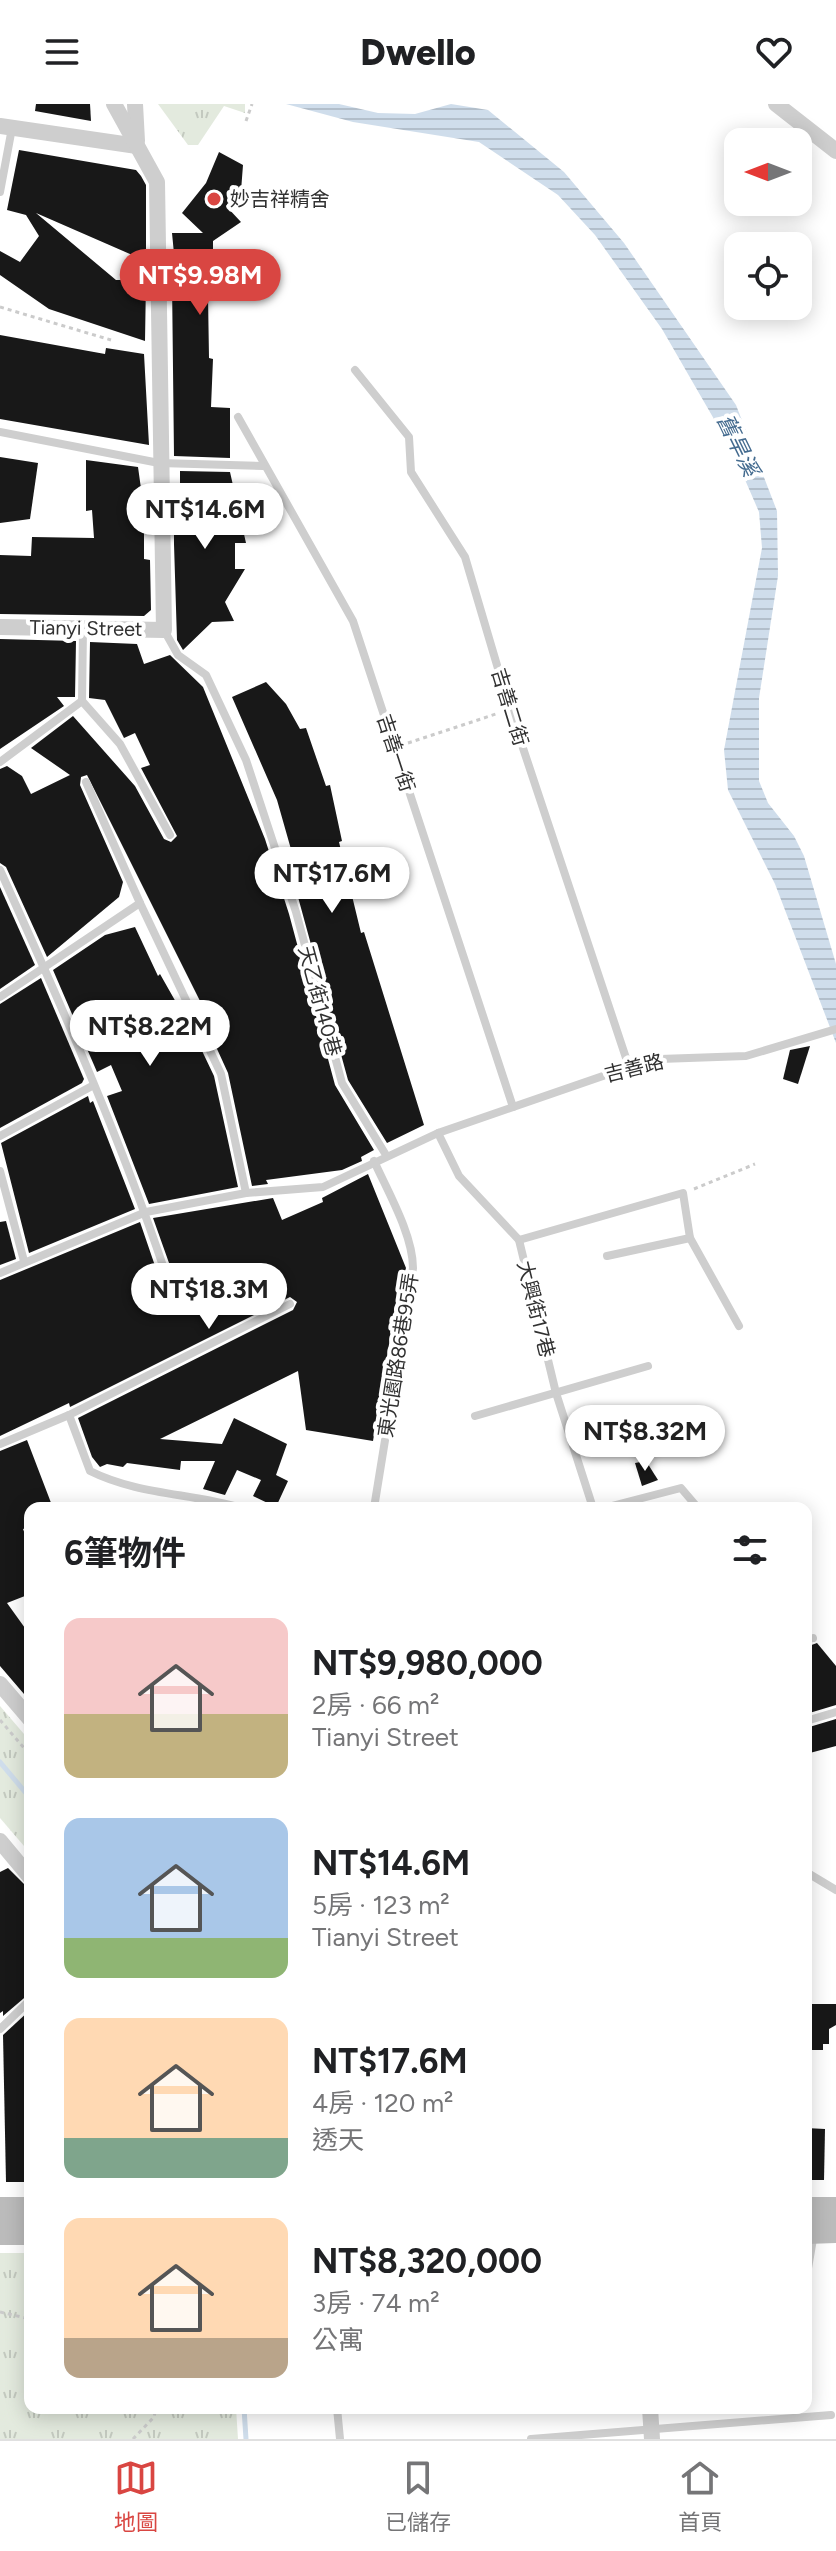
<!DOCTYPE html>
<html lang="zh-TW">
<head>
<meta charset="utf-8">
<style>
  body { margin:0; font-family:Figtree,"Noto Sans TC",sans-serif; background:#f2f2f2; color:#202124; height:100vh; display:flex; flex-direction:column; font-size:30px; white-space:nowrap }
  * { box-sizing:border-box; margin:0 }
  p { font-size:26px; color:#757577 }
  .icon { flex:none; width:44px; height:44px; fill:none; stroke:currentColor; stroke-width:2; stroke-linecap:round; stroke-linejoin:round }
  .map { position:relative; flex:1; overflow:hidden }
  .side { position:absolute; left:24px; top:1398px; width:788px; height:912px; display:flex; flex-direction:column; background:#fff; border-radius:16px; box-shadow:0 4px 20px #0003 }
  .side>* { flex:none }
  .needle { width:52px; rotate:270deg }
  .controls { position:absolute; left:724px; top:24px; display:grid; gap:16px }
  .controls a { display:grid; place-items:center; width:88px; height:88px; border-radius:16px; background:#fff; box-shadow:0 4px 20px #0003; font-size:40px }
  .price { position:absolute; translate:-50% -68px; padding:0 18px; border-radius:28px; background:#fff; color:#222; font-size:26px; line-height:52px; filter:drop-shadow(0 2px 4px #0008) }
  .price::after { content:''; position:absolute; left:50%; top:48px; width:24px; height:18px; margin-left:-12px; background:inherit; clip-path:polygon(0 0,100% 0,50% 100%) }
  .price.on { background:#d94642; color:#fff }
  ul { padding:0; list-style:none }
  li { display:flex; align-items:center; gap:24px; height:200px; padding:0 40px }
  li span { display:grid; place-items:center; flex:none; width:224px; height:160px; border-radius:16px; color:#555 }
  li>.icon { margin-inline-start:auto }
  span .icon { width:96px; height:96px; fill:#fffc; stroke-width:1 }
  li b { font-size:34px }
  h2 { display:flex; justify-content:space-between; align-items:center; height:96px; padding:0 40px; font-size:34px }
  header { display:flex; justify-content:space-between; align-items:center; height:104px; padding:0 40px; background:#fff; font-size:36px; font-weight:800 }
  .dock { display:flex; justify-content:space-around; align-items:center; height:112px; border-top:2px solid #e0e0e0; background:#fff; font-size:22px; color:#757577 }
  .dock a { display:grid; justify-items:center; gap:4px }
  .dock .on { color:#d94642 }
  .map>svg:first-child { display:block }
  .park { fill:url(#park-tufts) }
  .water { fill:url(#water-rules) }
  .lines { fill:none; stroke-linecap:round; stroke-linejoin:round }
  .stream { stroke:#cfddeb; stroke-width:5 }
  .building { fill:#181818 }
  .path { stroke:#cbcbcb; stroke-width:3; stroke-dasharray:4 4; stroke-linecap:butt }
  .lane { stroke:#cecece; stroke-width:8 }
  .street { stroke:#cecece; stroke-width:16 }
  .secondary { stroke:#bbb; stroke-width:24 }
  .poi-dot { fill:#d94642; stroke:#fff; stroke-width:3 }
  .labels { text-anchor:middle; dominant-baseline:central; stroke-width:8; stroke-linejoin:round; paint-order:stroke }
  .poi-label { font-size:20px; fill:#313131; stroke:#fff; text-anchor:start }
  .street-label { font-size:20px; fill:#313131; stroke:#fff }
  .water-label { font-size:22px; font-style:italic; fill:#446b8f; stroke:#fff }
</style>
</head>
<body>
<header><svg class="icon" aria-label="menu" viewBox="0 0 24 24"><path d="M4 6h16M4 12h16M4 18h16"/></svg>Dwello<svg class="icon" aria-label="heart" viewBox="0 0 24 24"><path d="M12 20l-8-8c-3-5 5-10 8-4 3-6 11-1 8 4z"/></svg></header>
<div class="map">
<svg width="836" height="2335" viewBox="0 0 836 2335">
  <defs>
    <pattern id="park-tufts" width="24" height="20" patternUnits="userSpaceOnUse" patternTransform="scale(2)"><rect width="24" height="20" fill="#e3eade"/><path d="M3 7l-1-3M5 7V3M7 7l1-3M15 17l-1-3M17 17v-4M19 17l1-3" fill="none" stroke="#c3c9bf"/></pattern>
    <pattern id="water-rules" width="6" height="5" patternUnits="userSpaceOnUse" patternTransform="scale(2)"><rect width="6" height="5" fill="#cfddeb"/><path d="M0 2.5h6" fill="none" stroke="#b2beca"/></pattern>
  </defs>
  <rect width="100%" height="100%" fill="#fff"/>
  <g class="park">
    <polygon points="158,0 245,0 245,9 224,2 198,41 188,41"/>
    <polygon points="0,1602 30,1637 30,1749 0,1714"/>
    <polygon points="0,2149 30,2149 30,2304 236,2304 238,2335 0,2335"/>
  </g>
  <polygon class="water" points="286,0 339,0 378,9 415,10 451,0 488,6 564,68 624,139 736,301 777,407 778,472 759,594 759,677 768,699 794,732 804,752 836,860 836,939 775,780 728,686 724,646 762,444 759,408 733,348 662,225 595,131 558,91 479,38 353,18"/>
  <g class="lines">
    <g class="stream">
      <polyline points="0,1658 30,1694"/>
      <polyline points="244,2304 246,2335"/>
    </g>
  </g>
  <g class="building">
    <polygon points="36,0 90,0 91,17 35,7"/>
    <polygon points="19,46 136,66 141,72 146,81 146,157 36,109 116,176 146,176 145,237 49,205 0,171 0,147 20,158 39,132 26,111 7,106"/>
    <polygon points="219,48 243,61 241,87 226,102 241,118 213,137 213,192 208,192 209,254 213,255 211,303 230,304 230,354 174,352 172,177 194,178 176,170 172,129 203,129 182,109 206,79"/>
    <polygon points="0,231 105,250 106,244 144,250 149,341 0,315"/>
    <polygon points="0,353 38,359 30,415 0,419"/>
    <polygon points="86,356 138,363 144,406 144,455 150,456 151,506 144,512 0,510 0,451 31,452 32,433 94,434 92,406 86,407"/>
    <polygon points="180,367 230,368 246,439 235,439 235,465 245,465 225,498 234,517 212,518 183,546 177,536 174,440 174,388 180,388"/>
    <polygon points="0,535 76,537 75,593 57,593 64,602 0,645"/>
    <polygon points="90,538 137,540 144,560 170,551 203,583 265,735 289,810 335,981 374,1046 361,1053 362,1057 342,1066 266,1076 268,1080 252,1082 228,969 207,923 212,921 87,671 81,673 80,681 123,778 119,793 47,853 6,763 0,759 0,665 7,662 22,672 31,690 70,671 31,644 73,612 135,682 164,735 171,738 177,732 141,664 150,661 135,629 124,634 105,596 89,594"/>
    <polygon points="266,578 286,600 300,625 306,624 326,682 330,681 342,737 339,738 361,829 364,828 424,1021 387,1039 348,976 298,793 304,791 277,696 232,593"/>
    <polygon points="0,783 35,861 0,885"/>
    <polygon points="135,823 158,872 160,870 194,930 214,972 238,1083 149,1100 107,992 122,987 111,961 97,968 53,866 105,831"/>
    <polygon points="41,874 84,975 82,979 0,1024 0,900"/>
    <polygon points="810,942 798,980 783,975 790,946"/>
    <polygon points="88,992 90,999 93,997 135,1105 29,1149 1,1039"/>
    <polygon points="368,1070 406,1164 396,1198 373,1337 306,1326 298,1267 160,1335 222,1340 234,1314 287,1340 276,1371 288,1377 276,1403 253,1392 261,1376 237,1366 225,1391 203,1385 215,1357 181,1357 180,1366 127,1359 123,1363 107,1360 100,1363 92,1353 78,1314 293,1206 297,1198 290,1193 70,1303 69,1299 0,1332 0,1176 140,1118 165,1191 173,1196 179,1187 153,1114 273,1094 282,1116 323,1098 322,1094"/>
    <polygon points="6,1117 16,1155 0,1161 0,1118"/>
    <polygon points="27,1336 53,1404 30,1404 30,1423 23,1425 30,1443 30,1490 7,1499 30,1531 30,1597 0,1562 0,1347"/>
    <polygon points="646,1357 658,1376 642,1382 635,1359"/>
    <polygon points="817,1539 836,1562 836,1601 806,1610 806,1543"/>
    <polygon points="836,1615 836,1642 806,1650 806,1624"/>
    <polygon points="8,1764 30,1786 30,1889 3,1912 3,1907 0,1909 0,1768"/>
    <polygon points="806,1900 836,1900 836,1921 829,1925 829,1940 823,1940 823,1946 806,1946"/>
    <polygon points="30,1906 30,2078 6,2078 3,1931"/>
    <polygon points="806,2024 825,2025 824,2076 806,2076"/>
  </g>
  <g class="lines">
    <g class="path">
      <polyline points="246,17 252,0"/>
      <polyline points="0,203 111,236"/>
      <polyline points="408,639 499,609"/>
      <polyline points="694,1085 755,1060"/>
      <polyline points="0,1616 30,1651"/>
      <polyline points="0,2208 30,2215"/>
      <polyline points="133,2335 154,2313 156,2304"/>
    </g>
    <g class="lane">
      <polyline points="0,88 12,24"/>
      <polyline points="355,266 409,333 411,368 465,453 510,605 629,963"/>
      <polyline points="238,313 353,517 513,1003"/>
      <polyline points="0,328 159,359 263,362"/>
      <polyline points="164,526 178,551 206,571 246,656 296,808 342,979 386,1051"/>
      <polyline points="82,597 120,640 170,731"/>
      <polyline points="0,658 82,597 83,525"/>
      <path d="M0,766C63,905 125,1044 172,1189"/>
      <polyline points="140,799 221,970 246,1089"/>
      <polyline points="0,893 140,799 86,678"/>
      <polyline points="438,1029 459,1072 519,1136 556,1289 593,1404"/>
      <polyline points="0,1032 92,982"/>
      <polyline points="0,1067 24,1157"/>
      <polyline points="519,1136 683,1089 690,1134 739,1222"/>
      <polyline points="607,1152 690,1134"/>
      <polyline points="0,1169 146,1108 246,1089 323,1083 438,1029 629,963 660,955 746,952 836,925"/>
      <path d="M69,1311L90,1367C138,1391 191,1389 241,1404"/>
      <polyline points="475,1312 648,1262"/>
      <polyline points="0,1340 69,1311 290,1200"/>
      <path d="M374,1404L413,1164C413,1131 388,1088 374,1057"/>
      <polyline points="604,1404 681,1384 698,1404"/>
      <polyline points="806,1536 813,1534"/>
      <polyline points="806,1617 836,1608"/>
      <polyline points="806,1768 836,1786"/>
      <polyline points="0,1925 30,1896"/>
      <polyline points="806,2176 814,2129"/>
      <polyline points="337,2304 340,2335"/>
      <polyline points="531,2335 831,2311"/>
    </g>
    <g class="street">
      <polyline points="135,0 137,37"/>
      <polyline points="776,0 836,47"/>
      <polyline points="0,22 137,42"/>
      <polyline points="0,523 164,526 157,78 114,0"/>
      <polyline points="0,1580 30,1615"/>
      <polyline points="0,1737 30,1773"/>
      <polyline points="650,2304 652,2335"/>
    </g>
    <g class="secondary">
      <polyline points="0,2105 30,2105"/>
      <polyline points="806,2105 836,2105"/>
      <polyline points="806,2128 836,2127"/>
      <polyline points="0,2129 30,2129"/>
    </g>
  </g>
  <circle class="poi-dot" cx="214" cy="95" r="8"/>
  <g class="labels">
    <g class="poi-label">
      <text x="230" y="95">妙吉祥精舍</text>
    </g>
    <g class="street-label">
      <text transform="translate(86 524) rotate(1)">Tianyi Street</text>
      <text transform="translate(510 603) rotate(73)">吉善二街</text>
      <text transform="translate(396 649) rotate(72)">吉善一街</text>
      <text transform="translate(320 897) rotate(75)">天乙街140巷</text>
      <text transform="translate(634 964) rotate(-14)">吉善路</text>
      <text transform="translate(536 1205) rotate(76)">大興街17巷</text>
      <text transform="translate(398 1251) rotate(-81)">東光園路86巷95弄</text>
    </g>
    <g class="water-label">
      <text transform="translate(738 341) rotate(64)">舊旱溪</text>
    </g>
  </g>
</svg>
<div class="controls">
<a><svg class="needle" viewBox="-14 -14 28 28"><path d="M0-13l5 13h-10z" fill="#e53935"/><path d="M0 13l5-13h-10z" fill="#757577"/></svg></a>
<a><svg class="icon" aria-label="locate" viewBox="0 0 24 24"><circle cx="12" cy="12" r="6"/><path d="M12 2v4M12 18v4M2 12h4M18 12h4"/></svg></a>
</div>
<b class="price on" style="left:200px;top:213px">NT$9.98M</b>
<b class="price" style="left:205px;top:447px">NT$14.6M</b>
<b class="price" style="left:332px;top:811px">NT$17.6M</b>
<b class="price" style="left:150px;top:964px">NT$8.22M</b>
<b class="price" style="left:209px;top:1227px">NT$18.3M</b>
<b class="price" style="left:645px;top:1369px">NT$8.32M</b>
<section class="side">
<h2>6筆物件<svg class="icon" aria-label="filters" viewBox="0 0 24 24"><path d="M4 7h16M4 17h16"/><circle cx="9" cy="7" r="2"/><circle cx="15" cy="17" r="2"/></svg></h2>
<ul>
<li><span style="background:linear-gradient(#f6c9c9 60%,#c2b280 0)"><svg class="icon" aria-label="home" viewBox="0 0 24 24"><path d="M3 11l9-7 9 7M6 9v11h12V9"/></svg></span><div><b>NT$9,980,000</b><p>2房 · 66 m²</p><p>Tianyi Street</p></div></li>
<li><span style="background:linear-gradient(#a9c7e8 75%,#8fb573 0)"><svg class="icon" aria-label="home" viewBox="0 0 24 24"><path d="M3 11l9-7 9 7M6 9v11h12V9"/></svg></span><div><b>NT$14.6M</b><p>5房 · 123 m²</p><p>Tianyi Street</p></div></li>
<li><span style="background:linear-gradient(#ffd9b3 75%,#7fa58c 0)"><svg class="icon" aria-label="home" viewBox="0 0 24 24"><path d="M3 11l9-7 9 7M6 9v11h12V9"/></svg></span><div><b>NT$17.6M</b><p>4房 · 120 m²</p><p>透天</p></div></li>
<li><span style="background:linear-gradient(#ffd9b3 75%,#b9a48a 0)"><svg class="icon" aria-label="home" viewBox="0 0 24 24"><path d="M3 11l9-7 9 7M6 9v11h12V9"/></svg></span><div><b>NT$8,320,000</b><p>3房 · 74 m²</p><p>公寓</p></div></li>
</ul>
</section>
</div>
<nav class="dock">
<a class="on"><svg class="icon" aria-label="map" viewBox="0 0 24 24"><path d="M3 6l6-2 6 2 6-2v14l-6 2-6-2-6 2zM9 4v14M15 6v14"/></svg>地圖</a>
<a><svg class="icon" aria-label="saved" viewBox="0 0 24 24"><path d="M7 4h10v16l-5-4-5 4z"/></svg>已儲存</a>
<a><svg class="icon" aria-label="home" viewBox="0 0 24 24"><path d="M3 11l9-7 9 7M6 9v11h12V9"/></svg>首頁</a>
</nav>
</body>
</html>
